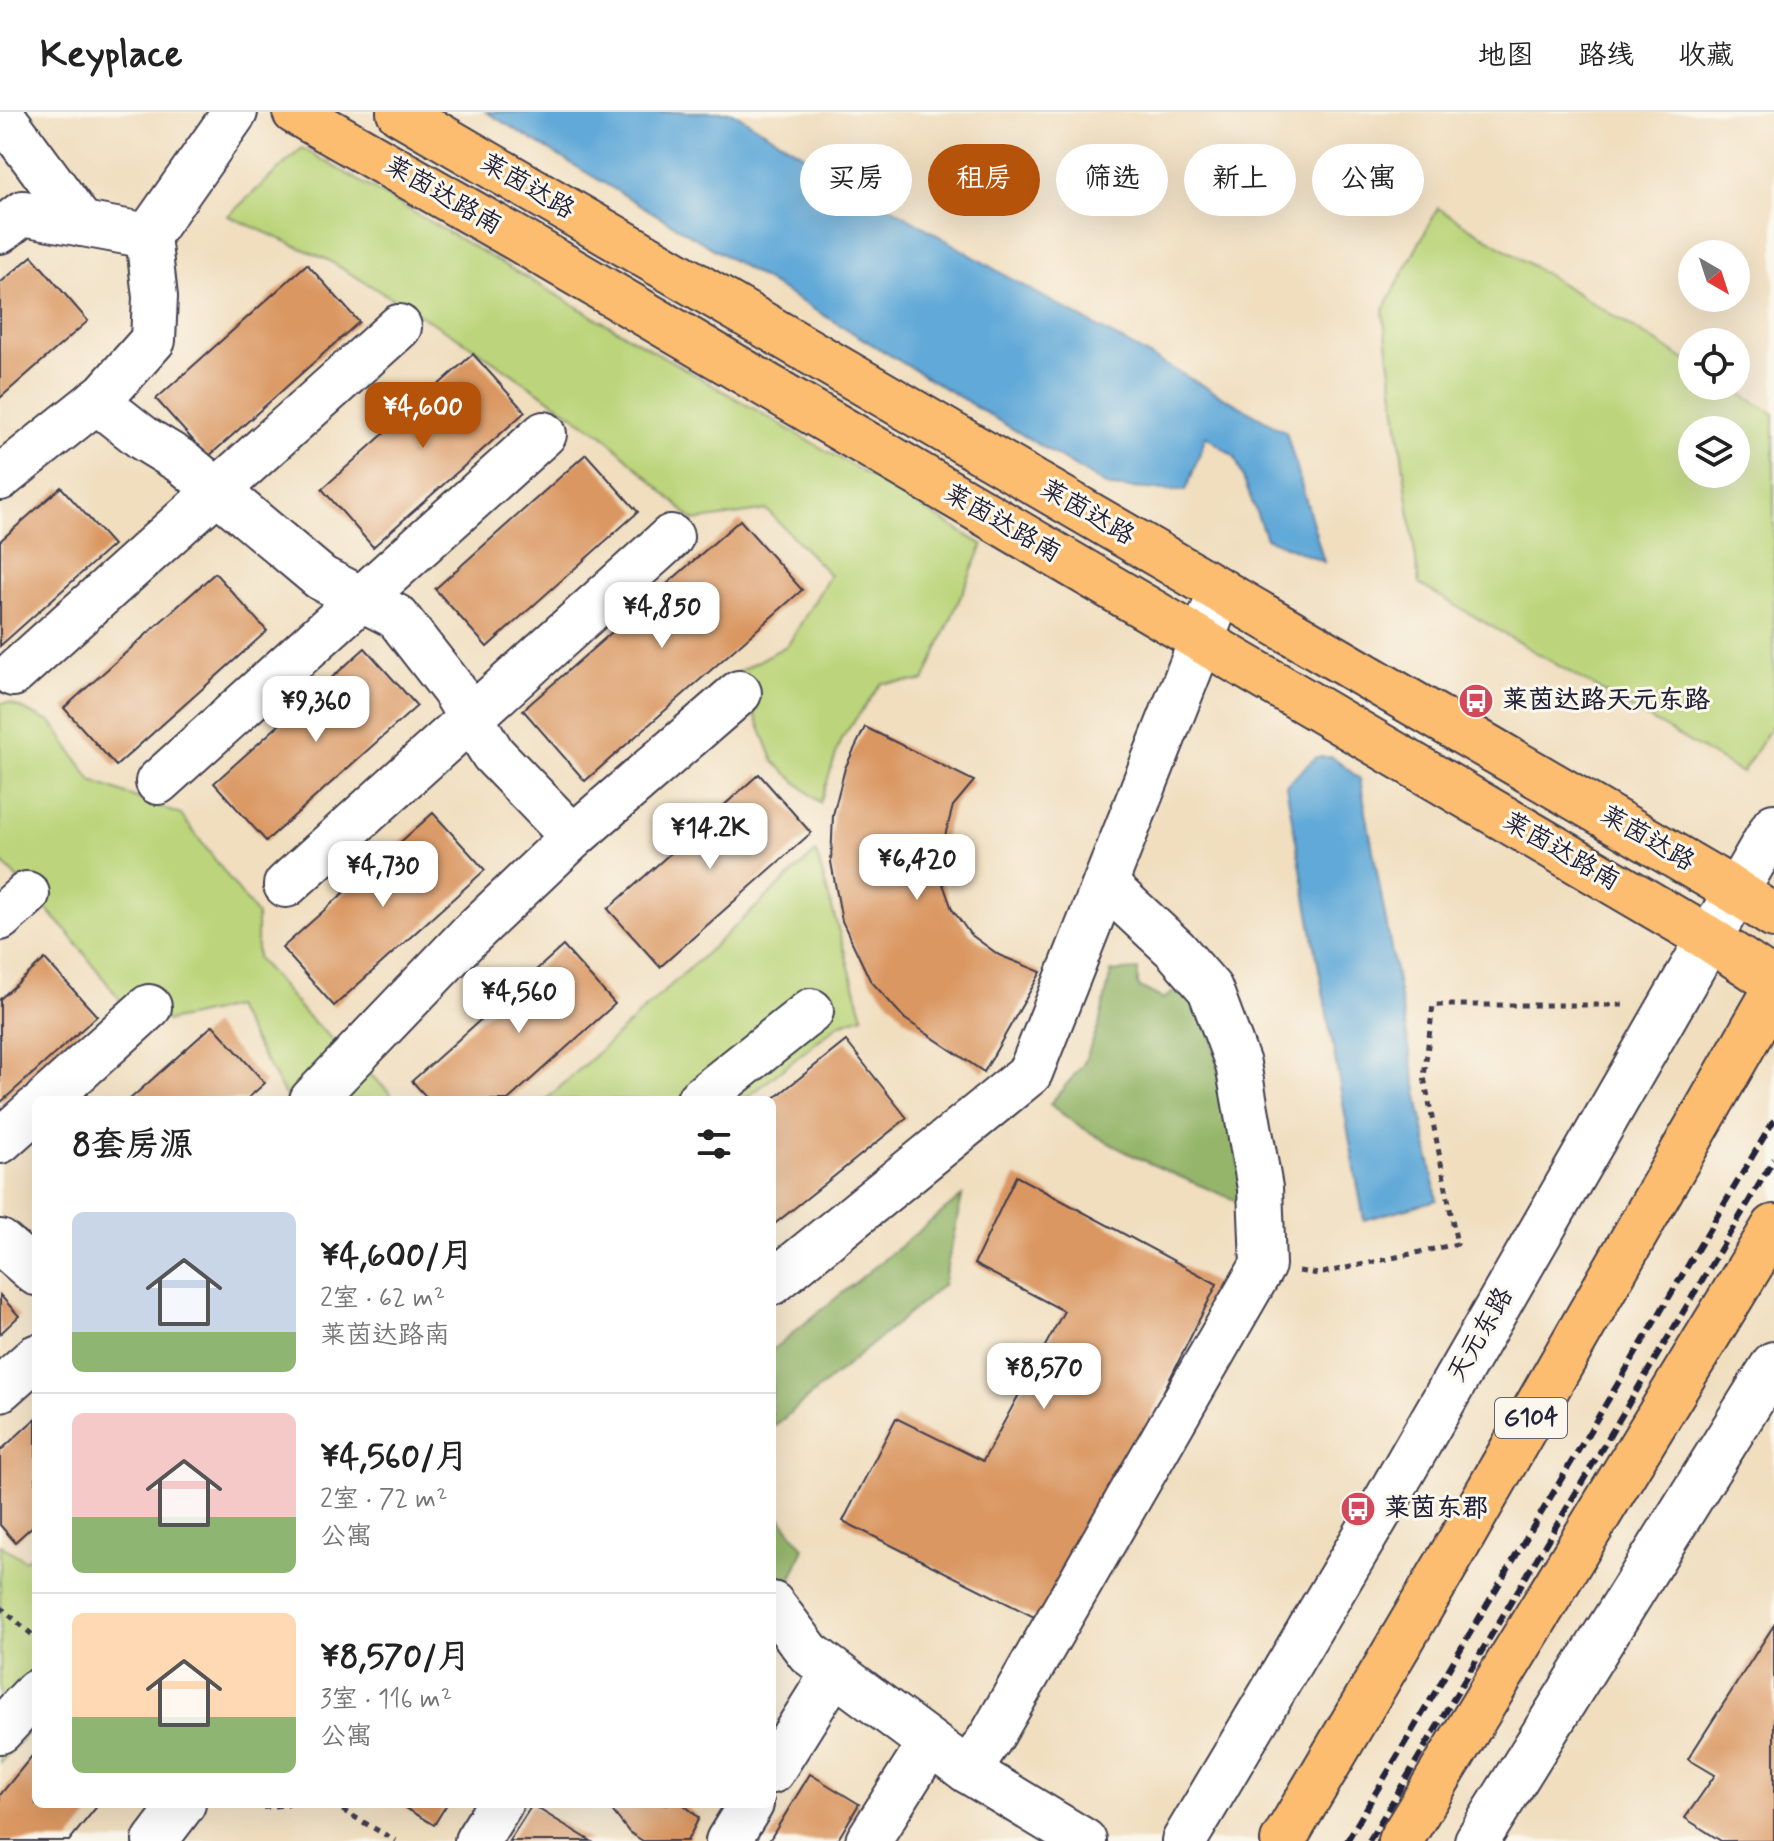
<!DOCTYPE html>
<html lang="zh">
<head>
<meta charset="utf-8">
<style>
  body { margin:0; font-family:Mynerve,"LXGW WenKai TC",sans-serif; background:#f2f2f2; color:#222; height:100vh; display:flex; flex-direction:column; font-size:30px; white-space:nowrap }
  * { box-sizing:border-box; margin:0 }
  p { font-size:26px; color:#767676 }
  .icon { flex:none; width:44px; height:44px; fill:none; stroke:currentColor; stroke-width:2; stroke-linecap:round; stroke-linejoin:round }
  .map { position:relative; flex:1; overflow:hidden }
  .drawer { position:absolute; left:32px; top:984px; width:744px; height:712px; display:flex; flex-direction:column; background:#fff; border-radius:12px; box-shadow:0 8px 32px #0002 }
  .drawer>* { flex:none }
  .banner { position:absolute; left:800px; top:32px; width:760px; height:72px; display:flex; gap:16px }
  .needle { width:52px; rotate:141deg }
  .controls { position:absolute; left:1678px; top:128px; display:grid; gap:16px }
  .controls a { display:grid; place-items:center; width:72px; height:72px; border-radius:50%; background:#fff; box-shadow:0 8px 32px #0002; font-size:40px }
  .price { position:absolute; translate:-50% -68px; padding:0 18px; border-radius:16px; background:#fff; color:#222; font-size:26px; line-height:52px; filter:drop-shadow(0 2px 4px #0008) }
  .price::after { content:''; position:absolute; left:50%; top:48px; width:24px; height:18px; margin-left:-12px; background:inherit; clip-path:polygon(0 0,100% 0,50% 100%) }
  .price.current { background:#b45309; color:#fff }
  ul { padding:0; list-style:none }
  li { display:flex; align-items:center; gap:24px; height:200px; padding:0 40px }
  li+li { border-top:2px solid #e0e0e0 }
  li span { display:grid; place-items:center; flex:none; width:224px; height:160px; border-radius:12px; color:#555 }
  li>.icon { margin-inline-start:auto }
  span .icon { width:96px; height:96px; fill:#fffc; stroke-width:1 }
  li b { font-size:34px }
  h2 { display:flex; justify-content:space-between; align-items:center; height:96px; padding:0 40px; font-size:34px }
  .pill { padding:0 28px; border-radius:36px; background:#fff; box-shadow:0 8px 32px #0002; font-size:28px; line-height:72px }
  .pill.current { background:#b45309; color:#fff }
  header { display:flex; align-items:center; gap:48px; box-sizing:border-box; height:112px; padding:0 40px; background:#fff; border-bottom:2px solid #e0e0e0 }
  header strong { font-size:38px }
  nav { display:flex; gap:44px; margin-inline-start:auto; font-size:28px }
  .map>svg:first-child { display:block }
  .green { fill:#bcd57b; stroke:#6f7c5b; stroke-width:2; fill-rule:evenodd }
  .forest { fill:#95b66b; stroke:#5c6c53; stroke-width:2 }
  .water { fill:#60a9d8; stroke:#41668a; stroke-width:2 }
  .building { fill:#da9762 }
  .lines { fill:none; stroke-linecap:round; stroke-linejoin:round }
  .minor-casing { stroke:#413e4f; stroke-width:48 }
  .major-casing { stroke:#413e4f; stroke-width:48 }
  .highway-casing { stroke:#413e4f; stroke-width:48 }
  .path { stroke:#413e4f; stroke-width:5; stroke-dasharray:6 6; stroke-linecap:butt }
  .minor { stroke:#fff; stroke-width:44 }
  .major { stroke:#fcbd6f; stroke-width:44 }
  .highway { stroke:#fcbd6f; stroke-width:44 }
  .rail { stroke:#22223b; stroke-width:6; stroke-dasharray:12 6; stroke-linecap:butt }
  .labels { text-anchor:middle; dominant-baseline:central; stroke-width:6; stroke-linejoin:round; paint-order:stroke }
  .shield { fill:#fbf7ec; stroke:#636270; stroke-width:2 }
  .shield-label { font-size:24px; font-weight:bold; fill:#22223b }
  .street-label { font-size:26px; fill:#22223b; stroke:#fbf7ec }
  .poi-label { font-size:26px; font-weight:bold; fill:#22223b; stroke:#fbf7ec; text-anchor:start }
</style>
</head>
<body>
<header>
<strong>Keyplace</strong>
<nav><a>地图</a><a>路线</a><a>收藏</a></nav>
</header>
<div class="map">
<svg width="1774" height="1729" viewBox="0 0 1774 1729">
  <rect width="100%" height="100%" fill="#fbf7ec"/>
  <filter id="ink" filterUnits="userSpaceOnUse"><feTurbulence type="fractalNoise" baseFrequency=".0125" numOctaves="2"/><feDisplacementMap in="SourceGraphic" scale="16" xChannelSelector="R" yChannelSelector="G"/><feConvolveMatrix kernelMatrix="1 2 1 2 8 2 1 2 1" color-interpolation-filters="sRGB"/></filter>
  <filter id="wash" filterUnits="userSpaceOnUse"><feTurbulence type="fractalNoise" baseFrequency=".006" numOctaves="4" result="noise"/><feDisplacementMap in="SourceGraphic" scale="32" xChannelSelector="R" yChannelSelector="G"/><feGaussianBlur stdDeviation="1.8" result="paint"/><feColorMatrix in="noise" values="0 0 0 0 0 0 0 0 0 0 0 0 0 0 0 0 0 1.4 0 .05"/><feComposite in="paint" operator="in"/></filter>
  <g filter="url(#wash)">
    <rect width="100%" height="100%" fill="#f0debf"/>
    <g class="green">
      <polygon points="302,36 851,353 983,433 924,569 882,571 841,627 820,691 774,650 738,560 788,533 830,463 767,398 694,409 604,324 465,230 326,147 228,104"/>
      <path d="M1438,96L1692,252V274H1728L1774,302V610L1742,661L1419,472L1383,199ZM1736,318V362H1692V318Z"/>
      <polygon points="0,591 10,591 52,611 92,669 181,703 257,803 257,846 306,903 388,979 394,988 288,988 234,895 168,909 121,889 66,818 0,748"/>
      <polygon points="816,740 863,904 839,912 744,988 546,988"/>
      <polygon points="0,1433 25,1448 36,1439 36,1612 0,1651"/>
    </g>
    <g class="forest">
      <path d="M1138,858V874L1163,887L1191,869L1205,892L1247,1093C1186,1067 1100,1035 1050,992L1083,953L1099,913L1111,860Z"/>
      <polygon points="962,1084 943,1173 772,1316 772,1238"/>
      <polygon points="772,1395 804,1436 786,1478 772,1460"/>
    </g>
    <g class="water">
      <polygon points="486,0 732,0 1006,164 1286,320 1324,450 1266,426 1235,345 1206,324 1186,379 1109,375"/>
      <polygon points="1316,645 1332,645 1360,667 1437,1088 1364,1108 1286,673"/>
    </g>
    <g id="blocks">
      <g class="building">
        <polygon points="32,144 88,209 0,286 0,171"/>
        <polygon points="307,152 359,210 208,345 156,287"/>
        <polygon points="473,242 525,300 373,435 322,377"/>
        <polygon points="586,342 638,400 487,535 435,477"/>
        <polygon points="61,375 113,433 0,534 0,429"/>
        <polygon points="740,408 802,478 585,669 523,598"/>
        <polygon points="215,461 267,519 116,654 64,596"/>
        <polygon points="365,536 417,594 266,729 214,671"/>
        <polygon points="865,615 974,669 953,694 942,735 942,769 952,797 970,822 999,843 1041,860 984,960 905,907 870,868 842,809 831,750 833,703 845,656"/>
        <polygon points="759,662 811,721 660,855 608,797"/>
        <polygon points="433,701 485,758 334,894 282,836"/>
        <polygon points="563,834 615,892 508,988 429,988 412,969"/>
        <polygon points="45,847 97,904 0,991 0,887"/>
        <polygon points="213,913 265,971 246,988 129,988"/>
        <polygon points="846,929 907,1006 772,1114 772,988"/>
        <polygon points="1016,1064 1217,1172 1048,1512 843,1409 896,1306 983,1349 1064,1199 974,1152"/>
        <polygon points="0,1183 19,1204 0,1222"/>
        <polygon points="36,1306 36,1411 15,1430 0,1413 0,1339"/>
        <polygon points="1774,1513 1774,1729 1721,1729 1685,1706 1715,1663 1688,1647"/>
        <polygon points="36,1639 36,1692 99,1692 69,1729 0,1729 0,1683"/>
        <polygon points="810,1662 859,1692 837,1729 769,1729"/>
        <polygon points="399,1692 447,1692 434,1713"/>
        <polygon points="607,1692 683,1692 699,1706 687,1729 643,1729 629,1720"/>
        <polygon points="532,1693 591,1729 509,1729"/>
      </g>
    </g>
  </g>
  <g filter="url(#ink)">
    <use href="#blocks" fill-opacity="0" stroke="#413e4f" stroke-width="2"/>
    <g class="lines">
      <defs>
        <g id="minor">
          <polyline points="1,2 82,112"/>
          <polyline points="0,119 23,101 148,124 235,0"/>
          <polyline points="96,289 143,326 184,351 321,466 397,505 453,577 493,642 573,725 469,824 312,988"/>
          <polyline points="0,366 105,282 153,228 155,185 148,124"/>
          <polyline points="13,562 399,215"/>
          <polyline points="158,670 544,322"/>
          <polyline points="573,725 739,581"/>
          <polyline points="286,773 671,425"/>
          <polyline points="0,806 27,782"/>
          <polyline points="46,988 149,895"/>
          <polyline points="699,988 811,899"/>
          <polyline points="0,1029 36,997"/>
          <polyline points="0,1130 36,1161"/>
          <polyline points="772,1171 1030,961 1221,479"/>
          <polyline points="0,1277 36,1245"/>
          <polyline points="772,1492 809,1541 968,1659"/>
          <polyline points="0,1619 36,1580"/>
          <polyline points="772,1659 834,1560"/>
          <polyline points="155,1729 183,1692"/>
          <polyline points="477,1729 500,1692"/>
          <polyline points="728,1729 751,1692"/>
          <polyline points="868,1729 930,1631"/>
          <polyline points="1084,1729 968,1659 993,1622 1263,1153 1260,1076 1238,952 1210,877 1175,837 1105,772"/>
          <polyline points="1184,1729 1387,1387 1774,714"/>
          <polyline points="1477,1729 1774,1252"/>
        </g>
        <g id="major">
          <polyline points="295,0 516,126 1708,826 1774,870"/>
          <polyline points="399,0 1735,779 1774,804"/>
        </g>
        <g id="highway">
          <polyline points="1283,1729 1457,1434 1774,880"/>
          <polyline points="1400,1729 1774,1115"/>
        </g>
      </defs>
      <use href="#minor" class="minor-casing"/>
      <use href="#major" class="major-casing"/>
      <use href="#highway" class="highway-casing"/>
      <g class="path">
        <polyline points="1299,1159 1318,1162 1457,1132 1424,965 1433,893 1627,893"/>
        <polyline points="0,1495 36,1526"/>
        <polyline points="252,1692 260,1696 290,1692"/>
        <polyline points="332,1692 396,1729"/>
      </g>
      <use href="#minor" class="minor"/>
      <use href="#major" class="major"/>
      <use href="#highway" class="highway"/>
      <g class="rail">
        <polyline points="1347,1729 1774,1008"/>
        <polyline points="1369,1729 1774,1047"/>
      </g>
    </g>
  </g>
  <defs>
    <symbol id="bus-disc" viewBox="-11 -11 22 22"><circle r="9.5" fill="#d1495b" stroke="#fbf7ec"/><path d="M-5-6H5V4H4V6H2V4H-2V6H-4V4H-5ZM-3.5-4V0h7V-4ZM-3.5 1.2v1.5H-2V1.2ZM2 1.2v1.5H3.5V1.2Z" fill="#fff"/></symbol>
  </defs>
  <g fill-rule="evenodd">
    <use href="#bus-disc" x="1456" y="569" width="40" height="40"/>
    <use href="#bus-disc" x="1338" y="1377" width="40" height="40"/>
  </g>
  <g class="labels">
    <rect class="shield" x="1495" y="1286" width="72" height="40" rx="6"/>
    <g class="shield-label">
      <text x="1531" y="1306">G104</text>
    </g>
    <g class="street-label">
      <text transform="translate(527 75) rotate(30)">莱茵达路</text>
      <text transform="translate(443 84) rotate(30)">莱茵达路南</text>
      <text transform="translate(1087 401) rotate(30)">莱茵达路</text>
      <text transform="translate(1002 412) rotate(30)">莱茵达路南</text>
      <text transform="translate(1647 727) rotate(30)">莱茵达路</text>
      <text transform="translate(1561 740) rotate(30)">莱茵达路南</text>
      <text transform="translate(1481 1223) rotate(-60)">天元东路</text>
    </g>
    <g class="poi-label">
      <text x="1502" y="589">莱茵达路天元东路</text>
      <text x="1384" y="1397">莱茵东郡</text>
    </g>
  </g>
</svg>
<div class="controls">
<a><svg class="needle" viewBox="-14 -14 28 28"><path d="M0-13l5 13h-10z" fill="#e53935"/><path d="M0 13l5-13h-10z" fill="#767676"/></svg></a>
<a><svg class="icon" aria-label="locate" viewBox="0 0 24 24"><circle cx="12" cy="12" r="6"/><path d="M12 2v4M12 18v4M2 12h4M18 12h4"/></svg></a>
<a><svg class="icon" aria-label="layers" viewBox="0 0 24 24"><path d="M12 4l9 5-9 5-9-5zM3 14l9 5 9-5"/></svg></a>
</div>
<b class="price current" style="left:423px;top:338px">¥4,600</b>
<b class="price" style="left:662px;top:538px">¥4,850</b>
<b class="price" style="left:316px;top:632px">¥9,360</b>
<b class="price" style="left:710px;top:759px">¥14.2K</b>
<b class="price" style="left:917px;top:790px">¥6,420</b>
<b class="price" style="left:383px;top:797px">¥4,730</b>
<b class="price" style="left:519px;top:923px">¥4,560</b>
<b class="price" style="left:1044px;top:1299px">¥8,570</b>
<div class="banner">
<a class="pill">买房</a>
<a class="pill current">租房</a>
<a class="pill">筛选</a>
<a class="pill">新上</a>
<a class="pill">公寓</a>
</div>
<section class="drawer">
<h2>8套房源<svg class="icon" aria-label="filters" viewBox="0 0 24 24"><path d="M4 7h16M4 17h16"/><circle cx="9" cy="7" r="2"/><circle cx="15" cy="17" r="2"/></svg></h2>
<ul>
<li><span style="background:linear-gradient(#c9d6e8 75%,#8fb573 0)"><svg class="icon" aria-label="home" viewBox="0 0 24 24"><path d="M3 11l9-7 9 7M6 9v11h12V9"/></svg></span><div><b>¥4,600/月</b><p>2室 · 62 m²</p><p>莱茵达路南</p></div></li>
<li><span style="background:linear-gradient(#f6c9c9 65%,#8fb573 0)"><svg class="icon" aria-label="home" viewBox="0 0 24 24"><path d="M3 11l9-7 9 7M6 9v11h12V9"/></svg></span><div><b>¥4,560/月</b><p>2室 · 72 m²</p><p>公寓</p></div></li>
<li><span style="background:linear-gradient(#ffd9b3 65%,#8fb573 0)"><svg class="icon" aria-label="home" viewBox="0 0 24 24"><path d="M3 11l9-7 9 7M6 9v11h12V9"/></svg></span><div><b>¥8,570/月</b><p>3室 · 116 m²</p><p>公寓</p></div></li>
</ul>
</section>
</div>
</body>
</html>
